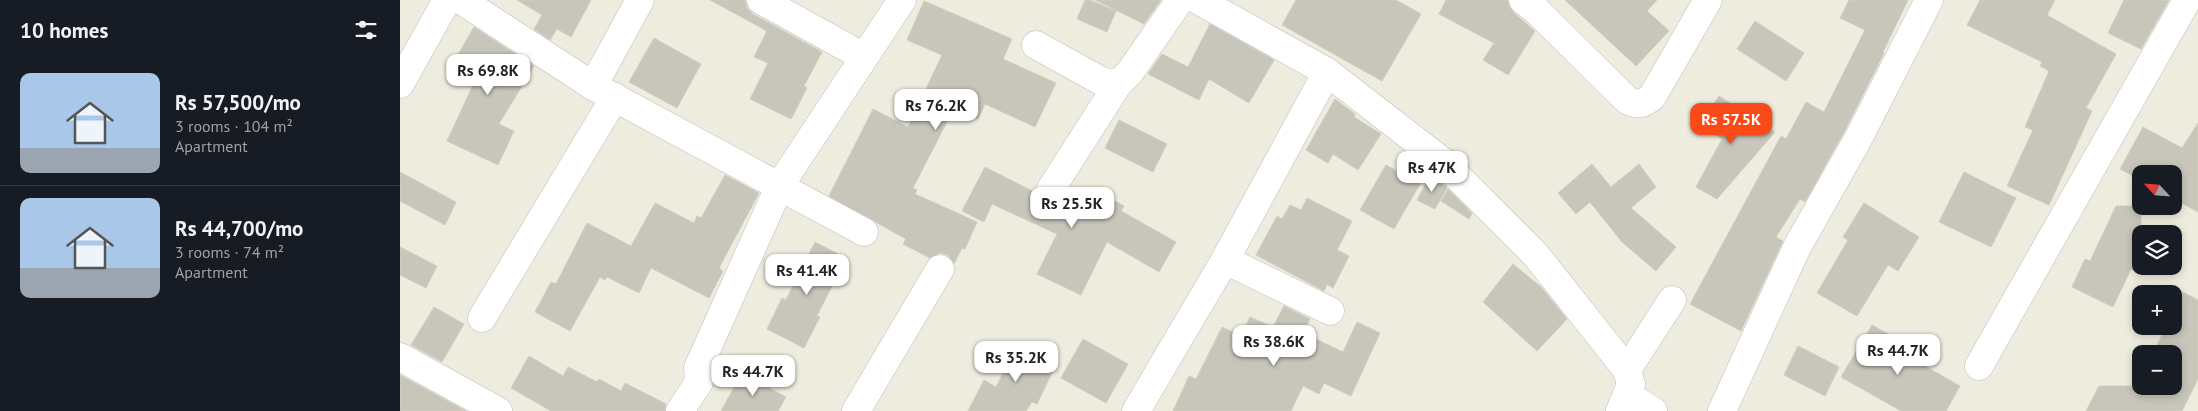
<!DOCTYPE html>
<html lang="en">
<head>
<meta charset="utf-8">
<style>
  body { margin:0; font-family:"PT Sans",sans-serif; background:#242831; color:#f1f3f6; height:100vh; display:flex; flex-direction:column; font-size:19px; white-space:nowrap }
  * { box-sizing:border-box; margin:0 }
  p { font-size:16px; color:#9ea1a6 }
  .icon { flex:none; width:28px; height:28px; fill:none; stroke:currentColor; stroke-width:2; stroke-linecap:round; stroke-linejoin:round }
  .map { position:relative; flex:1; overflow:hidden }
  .side { display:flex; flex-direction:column; background:#171b24; width:400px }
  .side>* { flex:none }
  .needle { width:32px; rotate:296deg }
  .buttons { position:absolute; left:1732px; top:165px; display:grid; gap:10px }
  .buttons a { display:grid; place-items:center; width:50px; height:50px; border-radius:10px; background:#171b24; box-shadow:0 2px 8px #0003; font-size:25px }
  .price { position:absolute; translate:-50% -42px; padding:0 11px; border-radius:10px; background:#fff; color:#222; font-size:16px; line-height:32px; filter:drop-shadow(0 1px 2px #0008) }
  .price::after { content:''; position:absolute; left:50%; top:30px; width:15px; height:11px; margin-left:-8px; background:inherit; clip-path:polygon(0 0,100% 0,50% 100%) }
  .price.selected { background:#fa4a17; color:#fff }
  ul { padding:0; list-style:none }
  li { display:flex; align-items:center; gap:15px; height:125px; padding:0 20px }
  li+li { border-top:1px solid #363941 }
  li span { display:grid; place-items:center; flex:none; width:140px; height:100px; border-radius:10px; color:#555 }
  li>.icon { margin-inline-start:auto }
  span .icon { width:60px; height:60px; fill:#fffc; stroke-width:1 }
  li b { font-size:21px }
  h2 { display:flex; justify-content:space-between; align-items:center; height:60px; padding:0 20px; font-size:21px }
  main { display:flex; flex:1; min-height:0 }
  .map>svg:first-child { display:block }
  .building { fill:#c8c6bb; stroke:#d2cebc }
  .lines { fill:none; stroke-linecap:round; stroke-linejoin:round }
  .minor-casing { stroke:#bcbdc4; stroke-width:29 }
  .minor { stroke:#fff; stroke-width:28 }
</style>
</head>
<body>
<main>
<section class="side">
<h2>10 homes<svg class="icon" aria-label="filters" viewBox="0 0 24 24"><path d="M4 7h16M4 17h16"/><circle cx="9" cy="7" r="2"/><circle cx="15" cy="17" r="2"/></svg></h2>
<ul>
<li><span style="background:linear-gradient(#a9c7e8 75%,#9aa5b1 0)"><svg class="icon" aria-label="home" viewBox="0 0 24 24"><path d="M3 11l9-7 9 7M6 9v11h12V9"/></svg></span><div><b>Rs 57,500/mo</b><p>3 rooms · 104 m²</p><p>Apartment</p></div></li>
<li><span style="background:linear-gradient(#a9c7e8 70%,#9aa5b1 0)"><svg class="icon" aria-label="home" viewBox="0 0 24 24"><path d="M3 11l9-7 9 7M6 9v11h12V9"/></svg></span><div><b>Rs 44,700/mo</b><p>3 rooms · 74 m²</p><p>Apartment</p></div></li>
</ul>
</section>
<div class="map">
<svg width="1798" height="411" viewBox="0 0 1798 411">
  <rect width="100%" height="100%" fill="#edecde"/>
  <g class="building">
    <polygon points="117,0 191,0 171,37 157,29 150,40 134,29 142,15"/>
    <polygon points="310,0 345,0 347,8 353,14 422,52 404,86 407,88 391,119 350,99 368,63 354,57 367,31"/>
    <polygon points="685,0 690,0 716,11 707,32 677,19"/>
    <polygon points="695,0 761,0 744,24"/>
    <polygon points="896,0 996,0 1021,14 982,81 882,25"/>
    <polygon points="1046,0 1108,0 1109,6 1113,12 1135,31 1108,75 1083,60 1094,43 1039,14"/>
    <polygon points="1165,0 1257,0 1247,11 1269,31 1236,66"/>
    <polygon points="1449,0 1508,0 1483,52 1484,53 1444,132 1405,202 1400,199 1376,237 1383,241 1341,331 1290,304 1381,136 1386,139 1406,102 1424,112 1465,30 1440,18"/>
    <polygon points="1580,0 1655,0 1647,15 1716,54 1686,108 1692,111 1649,205 1607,186 1633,130 1625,127 1649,71 1640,66 1642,62 1567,25"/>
    <polygon points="1724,0 1769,0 1741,49 1708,33"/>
    <polygon points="524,1 612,39 603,59 656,83 635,127 585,104 578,119 554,108 513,188 517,190 515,194 577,222 565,249 562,248 554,264 548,255 540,253 530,258 503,244 506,239 429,196 473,109 508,127 542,55 507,40"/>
    <polygon points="1355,21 1404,53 1386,81 1337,49"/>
    <polygon points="810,24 874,60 849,103 809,79 799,100 748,74 762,54 788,67"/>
    <polygon points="74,27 134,66 99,124 114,131 98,165 47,141 78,74 55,60"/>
    <polygon points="254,38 301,64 277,108 229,82"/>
    <polygon points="1319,96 1375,132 1317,199 1296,187 1322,139 1300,125"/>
    <polygon points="935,99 955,114 954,117 981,134 958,170 933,154 928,163 906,150"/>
    <polygon points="719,120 767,144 753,172 705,148"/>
    <polygon points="1798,123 1798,212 1774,199 1774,174 1741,174 1741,180 1720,169 1743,127 1782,148"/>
    <polygon points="1192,164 1211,187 1239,164 1256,187 1231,208 1276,247 1256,271 1222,242 1190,202 1176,214 1158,193"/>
    <polygon points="986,165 1020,184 994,229 960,210"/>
    <polygon points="585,167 636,193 642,202 650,205 660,201 679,210 690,188 724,206 721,211 776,242 759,272 707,242 681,295 637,274 657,234 592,204 584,222 562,211"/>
    <polygon points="0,172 56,202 45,225 0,201"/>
    <polygon points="1564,172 1616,198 1591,247 1539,222"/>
    <polygon points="325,175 359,193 319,268 323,271 309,298 251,268 239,293 207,277 205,280 200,277 170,331 135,312 151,282 156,284 187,223 231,246 255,203 294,223 297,216 301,218"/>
    <polygon points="1031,175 1047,188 1035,209 1017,200"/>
    <polygon points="1048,189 1072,213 1069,219 1041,201"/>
    <polygon points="907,198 952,221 937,250 949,256 933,288 927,284 924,291 856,255 877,216 882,219 890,205 901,210"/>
    <polygon points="1464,203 1519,237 1498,271 1488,265 1457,316 1417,293 1448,240 1443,237"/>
    <polygon points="1716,206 1741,206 1741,274 1731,269 1713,307 1672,287 1685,259 1690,261"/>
    <polygon points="415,242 446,258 417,316 420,317 404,348 367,329 382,298 386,300"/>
    <polygon points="0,247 37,266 26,288 0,275"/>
    <polygon points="1113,264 1141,287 1167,319 1137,351 1083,302"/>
    <polygon points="1775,288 1798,300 1798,379 1782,411 1686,411 1699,386 1737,386 1741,378 1741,386 1774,386 1774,354 1753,354 1766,326 1774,326 1774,294 1772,294"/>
    <polygon points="884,306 910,319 903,333 943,352 957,322 980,333 951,396 924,383 919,394 903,386 891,411 773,411 789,376 796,379 822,327 841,336 850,317 873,327"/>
    <polygon points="34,307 64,324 42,362 11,345"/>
    <polygon points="1472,325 1509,346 1504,354 1560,386 1546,411 1501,411 1441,377"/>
    <polygon points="683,339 728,364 706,403 661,378"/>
    <polygon points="618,343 657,362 637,404 632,402 626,411 568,411 584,380 596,387"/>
    <polygon points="1398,346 1439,367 1425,396 1384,375"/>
    <polygon points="129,356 163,376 168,367 197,382 199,379 221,391 225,383 266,404 265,411 151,411 111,388"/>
    <polygon points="342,373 386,397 378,411 321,411"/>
    <polygon points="0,375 26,389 66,411 0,411"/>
  </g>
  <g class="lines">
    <defs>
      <g id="minor">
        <polyline points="61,0 193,86"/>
        <polyline points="240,0 193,86 464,232"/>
        <polyline points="361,0 464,57"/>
        <polyline points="798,0 927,72 1042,161 1135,254 1227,370 1231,384 1220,411"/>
        <path d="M1123,0L1136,10L1227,100C1238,106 1242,104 1252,97L1308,0"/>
        <polyline points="636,45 703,82 718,84 730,72 780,0"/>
        <polyline points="0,84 47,0"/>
        <polyline points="651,189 718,84"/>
        <polyline points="825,260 930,311"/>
        <polyline points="82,318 215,97"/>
        <polyline points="0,357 98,411"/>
        <polyline points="1579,366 1787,0"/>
        <polyline points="1227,370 1272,300"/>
        <polyline points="1227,395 1253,411"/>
        <polyline points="280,411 299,382 298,368 380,185 502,0"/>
        <polyline points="456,411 540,269"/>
        <polyline points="736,411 825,260 927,72"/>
        <polyline points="1322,411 1397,247 1458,139 1529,0"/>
      </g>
    </defs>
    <use href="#minor" class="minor-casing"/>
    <use href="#minor" class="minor"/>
  </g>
</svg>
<div class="buttons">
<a><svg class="needle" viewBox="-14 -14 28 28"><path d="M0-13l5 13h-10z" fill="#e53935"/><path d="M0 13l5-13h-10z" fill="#9ea1a6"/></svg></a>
<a><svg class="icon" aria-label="layers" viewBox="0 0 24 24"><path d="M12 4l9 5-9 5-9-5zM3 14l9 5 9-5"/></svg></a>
<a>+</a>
<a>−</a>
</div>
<b class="price" style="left:88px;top:96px">Rs 69.8K</b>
<b class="price" style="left:536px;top:131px">Rs 76.2K</b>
<b class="price selected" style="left:1331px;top:145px">Rs 57.5K</b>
<b class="price" style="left:1032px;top:193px">Rs 47K</b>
<b class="price" style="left:672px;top:229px">Rs 25.5K</b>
<b class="price" style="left:407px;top:296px">Rs 41.4K</b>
<b class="price" style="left:874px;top:367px">Rs 38.6K</b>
<b class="price" style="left:1498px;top:376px">Rs 44.7K</b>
<b class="price" style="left:616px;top:383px">Rs 35.2K</b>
<b class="price" style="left:353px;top:397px">Rs 44.7K</b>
</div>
</main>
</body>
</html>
